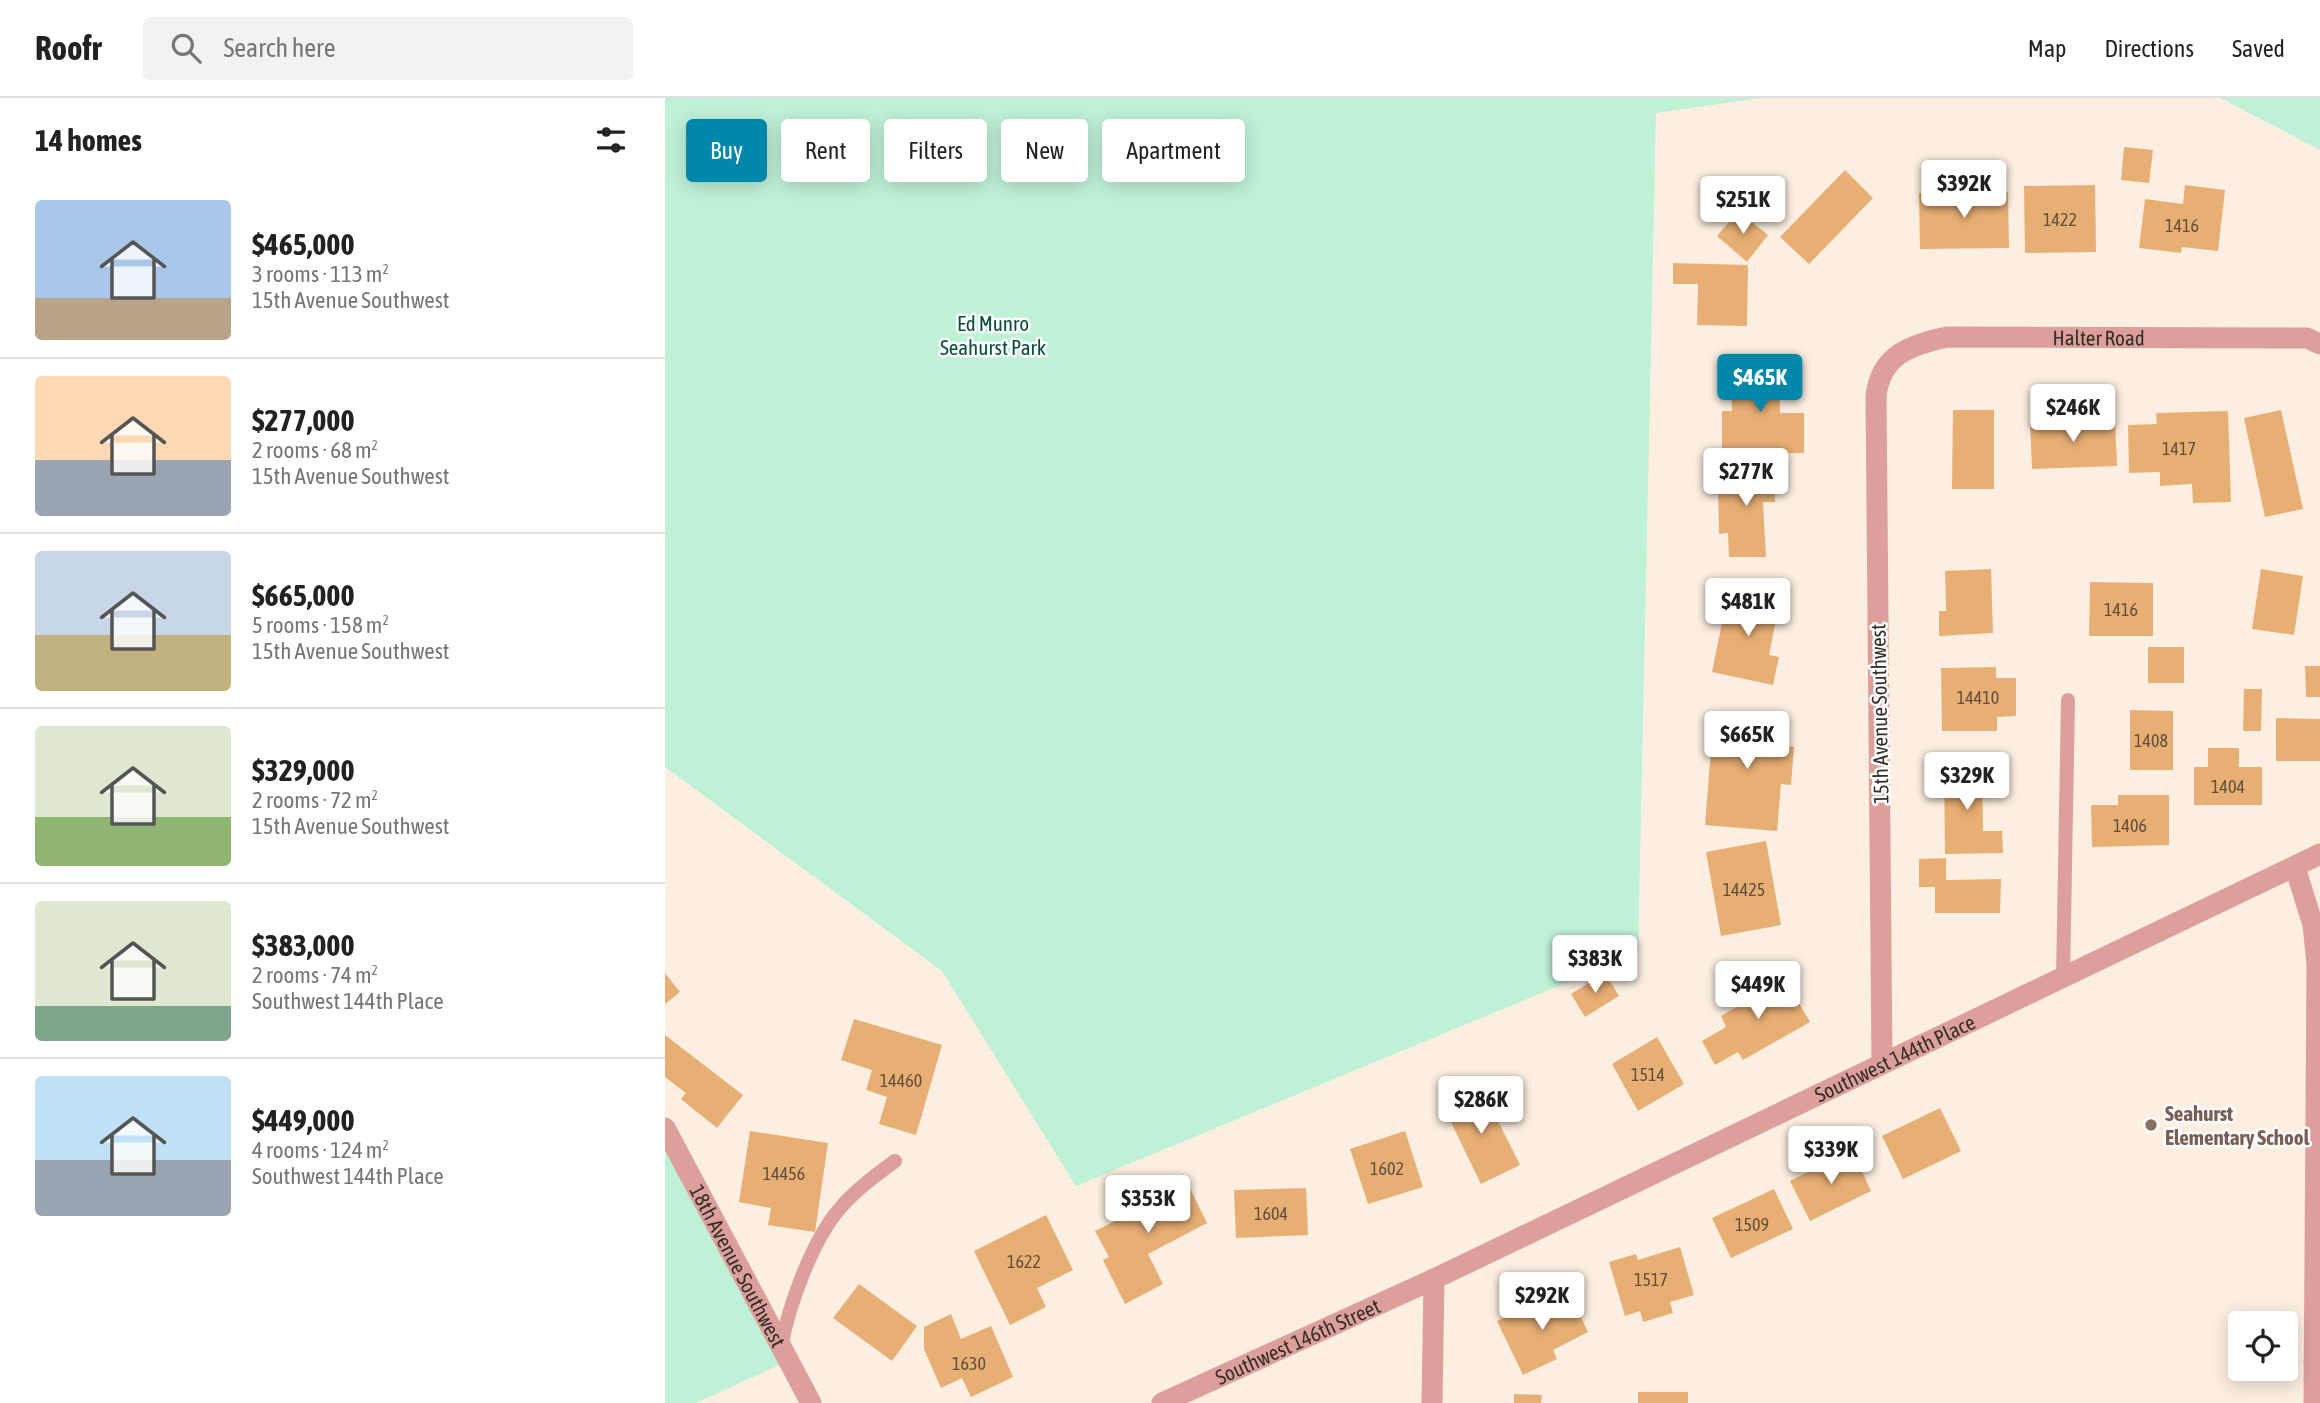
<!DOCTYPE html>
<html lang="en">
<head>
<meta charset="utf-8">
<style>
  body { margin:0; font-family:"Asap Condensed",sans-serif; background:#f2f2f2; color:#222; height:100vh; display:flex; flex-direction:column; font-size:26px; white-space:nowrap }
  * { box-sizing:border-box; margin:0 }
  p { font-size:23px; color:#767676 }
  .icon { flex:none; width:38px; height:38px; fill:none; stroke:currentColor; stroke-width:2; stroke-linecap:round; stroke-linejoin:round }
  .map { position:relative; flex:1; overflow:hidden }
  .panel { display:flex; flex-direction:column; background:#fff; width:665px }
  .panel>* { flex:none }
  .top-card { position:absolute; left:21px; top:21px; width:665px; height:63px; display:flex; gap:14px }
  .buttons { position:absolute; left:1563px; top:1213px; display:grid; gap:14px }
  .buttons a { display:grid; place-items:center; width:70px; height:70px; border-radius:7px; background:#fff; box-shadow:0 4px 18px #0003; font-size:35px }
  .price { position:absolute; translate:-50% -60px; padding:0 16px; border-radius:7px; background:#fff; color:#222; font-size:23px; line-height:46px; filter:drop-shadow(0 2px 4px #0008) }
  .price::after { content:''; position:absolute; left:50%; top:42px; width:21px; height:16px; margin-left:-10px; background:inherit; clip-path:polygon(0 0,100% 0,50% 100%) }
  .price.current { background:#0187a9; color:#fff }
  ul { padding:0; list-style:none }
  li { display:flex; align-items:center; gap:21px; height:175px; padding:0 35px }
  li+li { border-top:2px solid #e0e0e0 }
  li span { display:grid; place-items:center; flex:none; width:196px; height:140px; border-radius:7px; color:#555 }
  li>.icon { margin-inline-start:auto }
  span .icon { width:84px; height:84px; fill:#fffc; stroke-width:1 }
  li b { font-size:30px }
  h2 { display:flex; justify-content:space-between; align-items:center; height:84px; padding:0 35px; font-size:30px }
  .tag { padding:0 24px; border-radius:7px; background:#fff; box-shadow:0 4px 18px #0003; font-size:24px; line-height:63px }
  .tag.current { background:#0187a9; color:#fff }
  header { display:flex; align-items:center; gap:42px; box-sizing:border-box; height:98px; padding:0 35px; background:#fff; border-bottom:2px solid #e0e0e0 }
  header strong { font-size:33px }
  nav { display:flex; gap:38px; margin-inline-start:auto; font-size:24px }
  .search { width:490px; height:63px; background:#f2f2f2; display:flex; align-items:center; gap:18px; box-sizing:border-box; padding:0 24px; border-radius:7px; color:#767676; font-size:26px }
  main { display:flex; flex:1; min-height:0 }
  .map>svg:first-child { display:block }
  .green { fill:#bff1d7 }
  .building { fill:#e8af74 }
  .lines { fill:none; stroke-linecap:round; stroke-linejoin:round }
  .service { stroke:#dc9f9c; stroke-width:14 }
  .minor { stroke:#dc9f9c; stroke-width:21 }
  .tertiary { stroke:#dc9f9c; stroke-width:21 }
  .education-dot { fill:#8d6e63; stroke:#fefefe; stroke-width:2.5 }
  .labels { text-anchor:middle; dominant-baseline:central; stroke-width:5; stroke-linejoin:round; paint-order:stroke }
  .number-label { font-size:18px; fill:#614f3c }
  .park-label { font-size:21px; fill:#094f36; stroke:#fefefe }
  .street-label { font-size:21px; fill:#342f2a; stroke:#fefefe }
  .education-label { font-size:21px; font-weight:bold; fill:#785e54; stroke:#fefefe; text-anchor:start }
</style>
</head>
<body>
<header>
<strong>Roofr</strong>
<div class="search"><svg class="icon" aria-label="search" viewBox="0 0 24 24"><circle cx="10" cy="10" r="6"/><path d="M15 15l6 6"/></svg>Search here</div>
<nav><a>Map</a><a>Directions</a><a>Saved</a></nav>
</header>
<main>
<section class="panel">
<h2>14 homes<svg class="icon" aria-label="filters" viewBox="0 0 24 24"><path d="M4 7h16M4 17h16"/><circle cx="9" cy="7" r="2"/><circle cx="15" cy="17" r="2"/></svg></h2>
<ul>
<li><span style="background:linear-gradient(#a9c7e8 70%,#b9a48a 0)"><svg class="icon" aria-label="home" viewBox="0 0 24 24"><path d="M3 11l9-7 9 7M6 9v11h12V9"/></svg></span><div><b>$465,000</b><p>3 rooms · 113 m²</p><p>15th Avenue Southwest</p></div></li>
<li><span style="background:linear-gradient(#ffd9b3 60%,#9aa5b1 0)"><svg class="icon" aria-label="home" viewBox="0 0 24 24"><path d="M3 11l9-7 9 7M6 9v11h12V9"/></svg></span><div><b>$277,000</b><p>2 rooms · 68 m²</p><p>15th Avenue Southwest</p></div></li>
<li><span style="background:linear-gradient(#c9d6e8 60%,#c2b280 0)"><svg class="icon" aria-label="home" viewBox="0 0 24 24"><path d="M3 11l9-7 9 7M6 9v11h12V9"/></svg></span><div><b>$665,000</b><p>5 rooms · 158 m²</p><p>15th Avenue Southwest</p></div></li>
<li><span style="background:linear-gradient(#dfe7d0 65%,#8fb573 0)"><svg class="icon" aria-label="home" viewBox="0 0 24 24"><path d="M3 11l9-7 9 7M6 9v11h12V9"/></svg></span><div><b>$329,000</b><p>2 rooms · 72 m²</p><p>15th Avenue Southwest</p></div></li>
<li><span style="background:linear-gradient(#dfe7d0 75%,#7fa58c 0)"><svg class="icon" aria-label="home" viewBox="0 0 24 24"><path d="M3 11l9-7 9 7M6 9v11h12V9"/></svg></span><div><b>$383,000</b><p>2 rooms · 74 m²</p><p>Southwest 144th Place</p></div></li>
<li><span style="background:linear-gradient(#bfe0f5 60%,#9aa5b1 0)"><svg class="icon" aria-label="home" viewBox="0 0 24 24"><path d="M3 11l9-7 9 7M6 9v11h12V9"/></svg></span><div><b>$449,000</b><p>4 rooms · 124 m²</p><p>Southwest 144th Place</p></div></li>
</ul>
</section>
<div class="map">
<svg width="1655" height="1305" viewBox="0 0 1655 1305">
  <rect width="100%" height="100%" fill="#fceee1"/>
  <g class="green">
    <polygon points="0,0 1096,0 991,15 973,855 411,1088 277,873 0,669"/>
    <polygon points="1555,0 1655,0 1655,52"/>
    <polygon points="0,1030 123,1263 31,1305 0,1305"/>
  </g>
  <g class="building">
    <polygon points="1459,49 1488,52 1484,85 1456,82"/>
    <polygon points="1180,72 1208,100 1144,166 1115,139"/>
    <polygon points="1430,87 1431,154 1360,155 1359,88"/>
    <polygon points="1520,87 1560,92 1553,153 1517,149 1516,155 1474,150 1480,101 1518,106"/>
    <polygon points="1343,94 1344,150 1255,151 1254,95"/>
    <polygon points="1073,113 1103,137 1082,164 1052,138"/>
    <polygon points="1008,165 1083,167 1082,228 1032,227 1033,186 1008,186"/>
    <polygon points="1114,263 1115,315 1139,315 1139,355 1057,356 1057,313 1067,313 1066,264"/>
    <polygon points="1288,312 1329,312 1329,391 1287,391"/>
    <polygon points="1616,312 1638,411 1600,419 1579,320"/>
    <polygon points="1563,313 1566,404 1528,405 1527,386 1495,388 1495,374 1464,375 1463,327 1492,326 1491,315"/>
    <polygon points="1450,321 1452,368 1367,371 1365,323"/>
    <polygon points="1109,366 1110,404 1098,404 1101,459 1064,459 1063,435 1054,436 1053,392 1061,392 1061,367"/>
    <polygon points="1326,471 1328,535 1274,538 1274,513 1281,513 1280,473"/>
    <polygon points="1596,471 1638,478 1629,537 1587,531"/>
    <polygon points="1425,484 1488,485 1488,538 1424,538"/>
    <polygon points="1064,490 1115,502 1104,557 1114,559 1108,587 1047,574"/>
    <rect x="1483" y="549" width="36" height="36"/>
    <polygon points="1640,568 1655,568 1655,599 1641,599"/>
    <polygon points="1331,569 1331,580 1351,580 1351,618 1332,619 1332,633 1277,633 1276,570"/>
    <polygon points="1579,591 1597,591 1596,633 1578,633"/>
    <polygon points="1465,612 1508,613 1508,672 1465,672"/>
    <polygon points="1049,614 1121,620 1119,648 1129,649 1126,687 1116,686 1112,733 1040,727"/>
    <polygon points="1611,620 1655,621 1655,663 1611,663"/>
    <polygon points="1543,650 1574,650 1574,669 1597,669 1597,707 1529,707 1529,669 1543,669"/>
    <polygon points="1279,665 1317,665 1318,733 1337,733 1338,755 1280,756"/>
    <polygon points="1453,697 1504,697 1504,747 1427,749 1426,707 1453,707"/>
    <polygon points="1101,743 1116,827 1056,838 1041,754"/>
    <polygon points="1281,760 1281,782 1336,781 1335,815 1270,815 1270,789 1254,789 1254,761"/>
    <polygon points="1115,873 1145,924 1078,962 1073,954 1050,967 1037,943 1061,929 1056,918 1082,903 1078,894"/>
    <polygon points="0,875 15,894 0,906"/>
    <polygon points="940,875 954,898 920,919 906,896"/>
    <polygon points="189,921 277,947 251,1037 214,1026 222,999 201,992 207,972 176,962"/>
    <polygon points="0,937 78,997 52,1030 16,1001 21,995 0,979"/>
    <polygon points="992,939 1019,986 973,1013 947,966"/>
    <polygon points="816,989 855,1067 816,1086 778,1008"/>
    <polygon points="1275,1010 1296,1053 1238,1081 1217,1038"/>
    <polygon points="85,1033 163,1045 150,1134 103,1127 106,1110 74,1104"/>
    <polygon points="740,1033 758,1089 703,1106 685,1051"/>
    <polygon points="1187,1052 1206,1093 1145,1123 1125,1083"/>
    <polygon points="518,1076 542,1125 483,1156 498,1186 460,1206 438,1162 444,1159 430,1133 464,1116 459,1106"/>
    <polygon points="641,1090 643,1137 571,1140 569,1092"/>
    <polygon points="1109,1091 1128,1131 1066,1160 1047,1120"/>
    <polygon points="381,1117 408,1172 372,1190 381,1209 345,1227 309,1153"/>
    <polygon points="1015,1149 1029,1197 1005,1204 1008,1215 978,1224 975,1213 960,1218 944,1164 971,1156 973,1162"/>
    <polygon points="194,1186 252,1228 227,1263 168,1220"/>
    <polygon points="905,1196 923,1234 888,1252 892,1261 858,1277 832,1223 867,1206 871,1213"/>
    <polygon points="286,1216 296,1241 326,1228 348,1279 306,1299 297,1280 276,1290 259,1251 259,1229"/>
    <rect x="973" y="1294" width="50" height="11"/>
    <polygon points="849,1296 877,1297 876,1305 849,1305"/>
  </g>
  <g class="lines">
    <g class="service">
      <polyline points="1398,880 1403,602"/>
      <path d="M116,1249C124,1207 147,1142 176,1109C192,1091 211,1077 230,1063"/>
    </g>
    <g class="minor">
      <polyline points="1630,769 1648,827 1652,866 1649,1305"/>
      <path id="s1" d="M1217,966L1211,298C1216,256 1246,247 1282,239L1642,240L1655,246"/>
      <path id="s2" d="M0,1030L146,1305"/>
      <polyline points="767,1305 769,1181"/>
    </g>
    <g class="tertiary">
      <polyline points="1649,1264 1655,1264"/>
      <path id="s3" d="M497,1305L769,1181L1655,756"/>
    </g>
  </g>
  <circle class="education-dot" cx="1486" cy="1027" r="7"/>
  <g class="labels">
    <g class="number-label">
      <text x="1395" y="121">1422</text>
      <text x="1517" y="127">1416</text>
      <text x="1514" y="350">1417</text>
      <text x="1456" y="511">1416</text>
      <text x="1313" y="599">14410</text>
      <text x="1486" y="642">1408</text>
      <text x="1563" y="688">1404</text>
      <text x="1465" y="727">1406</text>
      <text x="1079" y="791">14425</text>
      <text x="983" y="976">1514</text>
      <text x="236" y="982">14460</text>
      <text x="722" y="1070">1602</text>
      <text x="119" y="1075">14456</text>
      <text x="606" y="1115">1604</text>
      <text x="1087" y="1126">1509</text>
      <text x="359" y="1163">1622</text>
      <text x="986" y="1181">1517</text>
      <text x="304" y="1265">1630</text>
    </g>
    <g class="park-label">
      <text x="328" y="225">Ed Munro<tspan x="328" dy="24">Seahurst Park</tspan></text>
    </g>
    <g class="street-label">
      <text stroke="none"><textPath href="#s1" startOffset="920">Halter Road</textPath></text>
      <text transform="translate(1214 616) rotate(-91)">15th Avenue Southwest</text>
      <text stroke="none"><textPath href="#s3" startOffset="810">Southwest 144th Place</textPath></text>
      <text stroke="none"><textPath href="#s2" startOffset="156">18th Avenue Southwest</textPath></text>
      <text stroke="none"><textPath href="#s3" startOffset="149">Southwest 146th Street</textPath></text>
    </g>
    <g class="education-label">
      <text x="1500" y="1015">Seahurst<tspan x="1500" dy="24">Elementary School</tspan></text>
    </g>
  </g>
</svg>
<div class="buttons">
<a><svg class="icon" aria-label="locate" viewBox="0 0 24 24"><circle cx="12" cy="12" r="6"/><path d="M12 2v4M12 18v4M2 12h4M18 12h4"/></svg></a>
</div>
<b class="price" style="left:1299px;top:122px">$392K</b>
<b class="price" style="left:1078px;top:138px">$251K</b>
<b class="price current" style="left:1095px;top:316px">$465K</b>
<b class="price" style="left:1408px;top:346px">$246K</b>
<b class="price" style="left:1081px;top:410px">$277K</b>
<b class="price" style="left:1083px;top:540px">$481K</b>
<b class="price" style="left:1082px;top:673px">$665K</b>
<b class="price" style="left:1302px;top:714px">$329K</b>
<b class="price" style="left:930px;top:897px">$383K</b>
<b class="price" style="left:1093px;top:923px">$449K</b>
<b class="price" style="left:816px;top:1038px">$286K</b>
<b class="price" style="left:1166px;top:1088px">$339K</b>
<b class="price" style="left:483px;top:1137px">$353K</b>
<b class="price" style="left:877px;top:1234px">$292K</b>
<div class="top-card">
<a class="tag current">Buy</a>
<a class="tag">Rent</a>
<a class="tag">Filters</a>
<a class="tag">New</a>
<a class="tag">Apartment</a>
</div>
</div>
</main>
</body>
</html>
